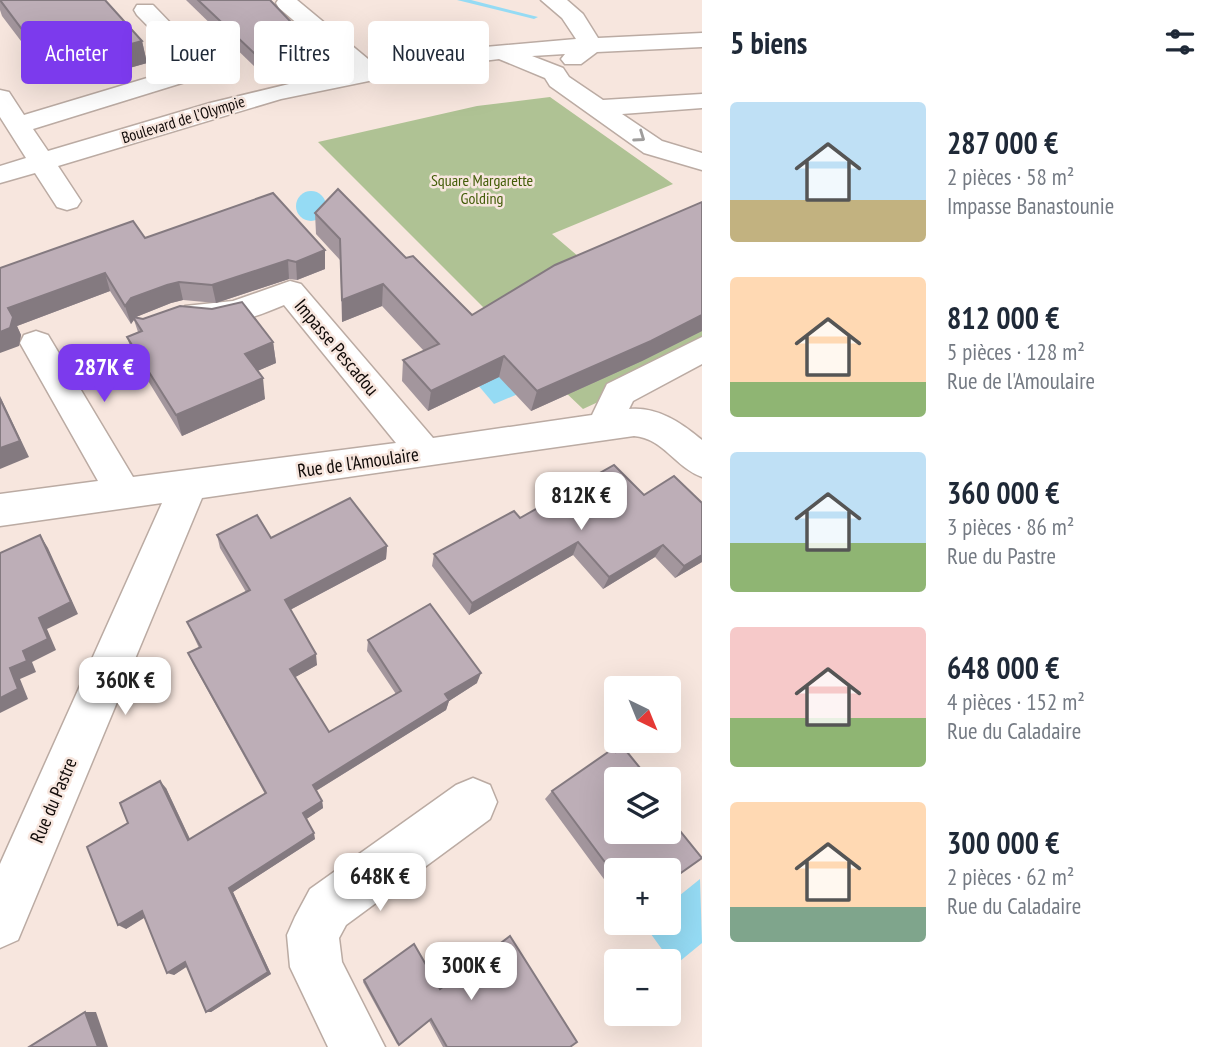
<!DOCTYPE html>
<html lang="fr">
<head>
<meta charset="utf-8">
<style>
  body { margin:0; font-family:"PT Sans Narrow",sans-serif; background:#f6f6f7; color:#1f2937; height:100vh; display:flex; flex-direction:column; font-size:26px; white-space:nowrap }
  * { box-sizing:border-box; margin:0 }
  p { font-size:23px; color:#747a83 }
  .icon { flex:none; width:38px; height:38px; fill:none; stroke:currentColor; stroke-width:2; stroke-linecap:round; stroke-linejoin:round }
  .map { position:relative; flex:1; overflow:hidden }
  .drawer { display:flex; flex-direction:column; background:#fff; width:525px }
  .drawer>* { flex:none }
  .banner { position:absolute; left:21px; top:21px; width:576px; height:63px; display:flex; gap:14px }
  .needle { width:46px; rotate:137deg }
  .controls { position:absolute; left:604px; top:676px; display:grid; gap:14px }
  .controls a { display:grid; place-items:center; width:77px; height:77px; border-radius:7px; background:#fff; box-shadow:0 7px 28px #0002; font-size:35px }
  .price { position:absolute; translate:-50% -60px; padding:0 16px; border-radius:14px; background:#fff; color:#222; font-size:23px; line-height:46px; filter:drop-shadow(0 2px 4px #0008) }
  .price::after { content:''; position:absolute; left:50%; top:42px; width:21px; height:16px; margin-left:-10px; background:inherit; clip-path:polygon(0 0,100% 0,50% 100%) }
  .price.active { background:#7c3aed; color:#fff }
  ul { padding:0; list-style:none }
  li { display:flex; align-items:center; gap:21px; height:175px; padding:0 28px }
  li span { display:grid; place-items:center; flex:none; width:196px; height:140px; border-radius:7px; color:#555 }
  li>.icon { margin-inline-start:auto }
  span .icon { width:84px; height:84px; fill:#fffc; stroke-width:1 }
  li b { font-size:30px }
  h2 { display:flex; justify-content:space-between; align-items:center; height:84px; padding:0 28px; font-size:30px }
  .pill { padding:0 24px; border-radius:7px; background:#fff; box-shadow:0 7px 28px #0002; font-size:24px; line-height:63px }
  .pill.active { background:#7c3aed; color:#fff }
  main { display:flex; flex:1; min-height:0 }
  .map>svg:first-child { display:block }
  .green { fill:#afc294 }
  .water { fill:#95dbf4 }
  .lines { fill:none; stroke-linecap:round; stroke-linejoin:round }
  .stream { fill:#95dbf4; fill-rule:evenodd }
  .minor-casing { stroke:#bbaba3; stroke-width:3 }
  .minor { fill:#fff; fill-rule:evenodd }
  .wall { fill:#a3969d }
  .shaded-wall { fill:#847a80 }
  .building { fill:#bdaeb7; stroke:#847a80; stroke-width:2 }
  .oneway { stroke:#9f9d9c }
  .labels { text-anchor:middle; dominant-baseline:central; stroke-width:5; stroke-linejoin:round; paint-order:stroke }
  .far-street-label { font-size:16px; fill:#100a08; stroke:#f7e6de }
  .far-park-label { font-size:16px; fill:#435d09; stroke:#f7e6de }
  .street-label { font-size:19px; fill:#100a08; stroke:#f7e6de }
</style>
</head>
<body>
<main>
<div class="map">
<svg width="702" height="1047" viewBox="0 0 702 1047">
  <rect width="100%" height="100%" fill="#f7e6de"/>
  <polygon class="green" points="550,97 673,184 552,234 592,268 702,210 702,354 583,409 485,316 489,313 318,142 477,106"/>
  <g class="water">
    <circle cx="311" cy="206" r="15"/>
    <polygon points="521,368 537,386 494,404 478,385"/>
    <polygon points="700,879 702,943 674,966 643,923 668,922 669,904"/>
  </g>
  <g class="lines">
    <polygon class="stream" points="457,0 471,0 538,17 534,19"/>
    <defs>
      <g id="minor">
        <polygon points="278,0 297,0 374,64 474,48 576,39 562,18 541,0 567,0 583,14 598,38 702,33 702,47 597,52 581,64 565,64 561,59 565,54 532,56 563,68 569,77 603,100 702,94 702,108 622,114 662,141 702,153 702,170 644,153 550,86 545,78 499,59 442,66 281,99 58,166 81,201 77,207 67,210 57,207 35,173 0,183 0,166 26,158 0,117 0,90 9,92 24,115 187,66 137,15 134,10 137,5 153,5 215,69 211,74 33,129 48,151 210,103 351,69 279,8 276,3"/>
        <path d="M290,281L301,284L433,438L592,415L607,384L702,337V364L633,401L629,409C657,406 682,423 702,440V477C676,468 663,438 634,436L202,498L18,940L0,948V864L162,503L0,526V494L98,481L20,343L24,335L36,331L48,335L133,477L396,443L284,305C253,318 219,331 185,322L180,314L185,306L233,301Z"/>
        <polygon points="473,778 490,785 497,802 490,819 346,925 339,938 342,962 385,1047 328,1047 290,967 287,935 295,917 310,889 456,785"/>
      </g>
    </defs>
    <use href="#minor" class="minor-casing"/>
    <use href="#minor" class="minor"/>
  </g>
  <g class="wall">
    <polygon points="0,0 142,41 147,63 73,84 65,73 49,78 2,16 0,10"/>
    <polygon points="186,0 270,0 311,55 257,69"/>
    <polygon points="702,202 702,331 642,361 531,411 499,377 428,411 402,381 403,360 424,351 382,306 342,322 340,260 316,234 315,213 406,258 472,315"/>
    <polygon points="145,238 325,250 325,269 297,280 289,279 216,303 183,300 171,303 136,317 135,317 273,342 276,363 257,371 265,399 182,436 134,358 127,337 138,332 134,320 131,324 110,291 17,326 21,335 19,346 0,268"/>
    <polygon points="614,465 702,562 675,578 655,557 603,589 573,555 469,615 432,566 434,554 520,518"/>
    <polygon points="217,535 271,538 387,546 386,559 290,610 317,665 295,677 329,732 396,694 367,651 368,640 477,683 449,701 446,710 316,791 322,801 323,808 306,819 315,839 233,892 271,974 211,1012 187,966 174,975 144,917 126,929 128,823 166,788 190,839 265,794 193,664 188,653 199,648 187,622 246,592 220,548"/>
    <polygon points="616,779 668,870 635,870 635,869 616,870 616,883 609,886 545,799 552,791"/>
    <polygon points="510,936 570,1047 443,1047 429,1021 399,1045 397,1044 363,982 364,980 440,988"/>
  </g>
  <g class="shaded-wall">
    <polygon points="142,41 147,63 73,84 66,62"/>
    <polygon points="310,42 311,55 257,69 256,55"/>
    <polygon points="58,51 65,73 49,78 42,56"/>
    <polygon points="325,250 325,269 297,280 296,262"/>
    <polygon points="288,260 289,279 216,303 212,285"/>
    <polygon points="105,273 110,291 17,326 21,335 19,346 0,353 0,332 8,308"/>
    <polygon points="179,282 183,300 171,303 136,317 131,324 125,306 131,298 167,285"/>
    <polygon points="383,284 382,306 342,322 342,300"/>
    <polygon points="702,315 702,331 642,361 531,411 537,391"/>
    <polygon points="273,342 276,363 248,375 245,354"/>
    <polygon points="504,356 499,377 428,411 431,391"/>
    <polygon points="263,378 265,399 182,436 176,415"/>
    <polygon points="0,396 29,457 0,469"/>
    <polygon points="40,535 48,548 78,614 47,629 56,650 32,662 36,672 20,679 28,699 0,713 0,698 10,668 23,651 39,618"/>
    <polygon points="578,542 573,555 469,615 472,603"/>
    <polygon points="663,545 655,557 603,589 609,577"/>
    <polygon points="387,546 386,559 286,612 285,600"/>
    <polygon points="702,555 702,562 675,578 684,566"/>
    <polygon points="316,654 317,665 292,679 290,669"/>
    <polygon points="481,673 477,683 449,701 446,710 314,792 313,785 445,694"/>
    <polygon points="160,781 166,788 193,846 188,840"/>
    <polygon points="322,801 323,808 305,820 303,813"/>
    <polygon points="314,833 315,839 233,892 271,974 211,1012 206,1012 229,888"/>
    <polygon points="142,911 149,915 126,929 118,925"/>
    <polygon points="185,962 191,964 174,975 167,973"/>
    <polygon points="85,1012 96,1012 108,1047 98,1047"/>
  </g>
  <g class="building">
    <polygon points="0,0 105,0 142,41 66,62 58,51 42,56"/>
    <polygon points="198,0 270,0 310,42 256,55"/>
    <polygon points="338,189 406,258 413,256 472,315 555,265 702,202 702,315 651,341 537,391 504,356 431,391 403,360 439,344 383,284 342,300 340,239 315,213"/>
    <polygon points="273,193 325,250 296,262 288,260 212,285 179,282 167,285 131,298 125,306 105,273 8,308 13,317 10,328 0,332 0,268 133,221 145,238"/>
    <polygon points="242,302 273,342 245,354 263,378 176,415 127,337 142,331 133,317 143,319 180,306 212,309"/>
    <polygon points="0,399 20,441 0,448"/>
    <polygon points="614,465 644,495 674,476 702,503 702,555 684,566 663,545 609,577 578,542 472,603 434,554 514,511 520,518"/>
    <polygon points="350,498 387,546 285,600 316,654 290,669 329,732 401,691 368,640 430,604 481,673 445,694 449,700 313,785 322,801 303,813 314,833 229,888 268,972 206,1012 185,962 167,973 142,911 118,925 87,847 128,823 120,803 160,781 188,840 266,793 188,653 201,647 187,622 250,590 217,535 257,515 271,538"/>
    <polygon points="40,535 71,602 39,618 48,639 23,651 27,661 10,668 18,689 0,698 0,553"/>
    <polygon points="623,747 649,779 616,779 616,831 668,831 668,816 702,858 668,882 668,870 650,870 644,861 633,870 616,870 616,877 552,791 614,748 616,752"/>
    <polygon points="510,936 577,1042 570,1047 447,1047 431,1019 399,1045 364,980 414,944 440,989"/>
    <polygon points="85,1012 98,1047 29,1047"/>
  </g>
  <defs><path id="oneway-chevron" d="M-2-3.5L2.5 0L-2 3.5" fill="none" stroke-width="1.6" stroke-linecap="round" stroke-linejoin="round" transform="scale(1.75)"/></defs>
  <use class="oneway" href="#oneway-chevron" transform="translate(640 137) rotate(35)"/>
  <g class="labels">
    <g class="far-street-label">
      <text transform="translate(183 119) rotate(-17)">Boulevard de l'Olympie</text>
    </g>
    <g class="far-park-label">
      <text x="482" y="180">Square Margarette<tspan x="482" dy="18">Golding</tspan></text>
    </g>
    <g class="street-label">
      <text transform="translate(337 347) rotate(50)">Impasse Pescadou</text>
      <text transform="translate(358 462) rotate(-8)">Rue de l'Amoulaire</text>
      <text transform="translate(53 800) rotate(-67)">Rue du Pastre</text>
    </g>
  </g>
</svg>
<div class="controls">
<a><svg class="needle" viewBox="-14 -14 28 28"><path d="M0-13l5 13h-10z" fill="#e53935"/><path d="M0 13l5-13h-10z" fill="#747a83"/></svg></a>
<a><svg class="icon" aria-label="layers" viewBox="0 0 24 24"><path d="M12 4l9 5-9 5-9-5zM3 14l9 5 9-5"/></svg></a>
<a>+</a>
<a>−</a>
</div>
<b class="price active" style="left:104px;top:404px">287K €</b>
<b class="price" style="left:581px;top:532px">812K €</b>
<b class="price" style="left:125px;top:717px">360K €</b>
<b class="price" style="left:380px;top:913px">648K €</b>
<b class="price" style="left:471px;top:1002px">300K €</b>
<div class="banner">
<a class="pill active">Acheter</a>
<a class="pill">Louer</a>
<a class="pill">Filtres</a>
<a class="pill">Nouveau</a>
</div>
</div>
<section class="drawer">
<h2>5 biens<svg class="icon" aria-label="filters" viewBox="0 0 24 24"><path d="M4 7h16M4 17h16"/><circle cx="9" cy="7" r="2"/><circle cx="15" cy="17" r="2"/></svg></h2>
<ul>
<li><span style="background:linear-gradient(#bfe0f5 70%,#c2b280 0)"><svg class="icon" aria-label="home" viewBox="0 0 24 24"><path d="M3 11l9-7 9 7M6 9v11h12V9"/></svg></span><div><b>287 000 €</b><p>2 pièces · 58 m²</p><p>Impasse Banastounie</p></div></li>
<li><span style="background:linear-gradient(#ffd9b3 75%,#8fb573 0)"><svg class="icon" aria-label="home" viewBox="0 0 24 24"><path d="M3 11l9-7 9 7M6 9v11h12V9"/></svg></span><div><b>812 000 €</b><p>5 pièces · 128 m²</p><p>Rue de l'Amoulaire</p></div></li>
<li><span style="background:linear-gradient(#bfe0f5 65%,#8fb573 0)"><svg class="icon" aria-label="home" viewBox="0 0 24 24"><path d="M3 11l9-7 9 7M6 9v11h12V9"/></svg></span><div><b>360 000 €</b><p>3 pièces · 86 m²</p><p>Rue du Pastre</p></div></li>
<li><span style="background:linear-gradient(#f6c9c9 65%,#8fb573 0)"><svg class="icon" aria-label="home" viewBox="0 0 24 24"><path d="M3 11l9-7 9 7M6 9v11h12V9"/></svg></span><div><b>648 000 €</b><p>4 pièces · 152 m²</p><p>Rue du Caladaire</p></div></li>
<li><span style="background:linear-gradient(#ffd9b3 75%,#7fa58c 0)"><svg class="icon" aria-label="home" viewBox="0 0 24 24"><path d="M3 11l9-7 9 7M6 9v11h12V9"/></svg></span><div><b>300 000 €</b><p>2 pièces · 62 m²</p><p>Rue du Caladaire</p></div></li>
</ul>
</section>
</main>
</body>
</html>
